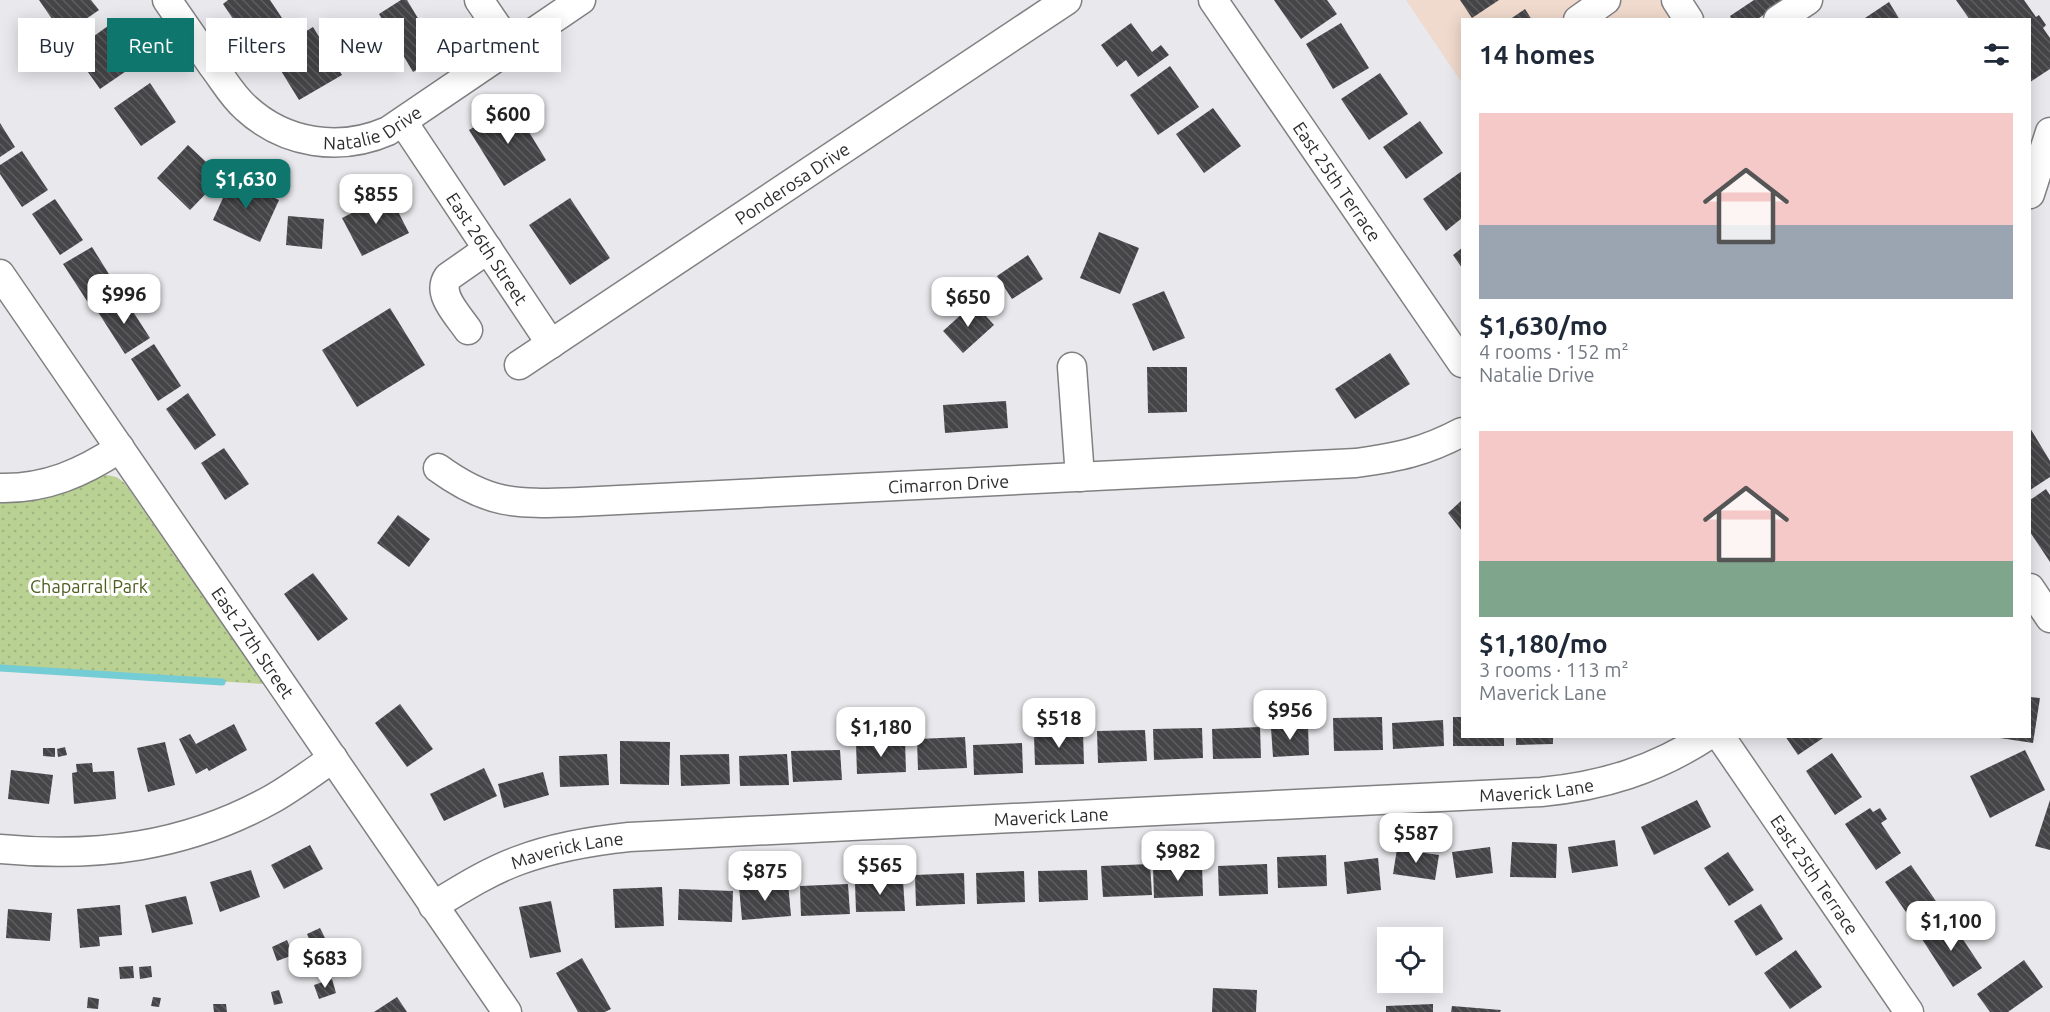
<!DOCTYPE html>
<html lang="en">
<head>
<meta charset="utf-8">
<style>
  body { margin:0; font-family:Ubuntu,sans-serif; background:#f6f6f7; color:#1f2937; height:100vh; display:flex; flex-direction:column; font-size:22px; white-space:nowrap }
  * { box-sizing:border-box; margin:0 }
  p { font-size:20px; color:#747a83 }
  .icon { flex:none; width:33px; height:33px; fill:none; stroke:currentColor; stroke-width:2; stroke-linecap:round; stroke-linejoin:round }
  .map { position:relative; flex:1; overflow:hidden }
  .details { position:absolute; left:1461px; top:18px; width:570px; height:720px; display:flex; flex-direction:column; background:#fff; border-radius:0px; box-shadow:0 3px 15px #0003 }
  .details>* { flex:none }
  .hud { position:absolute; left:18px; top:18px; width:570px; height:54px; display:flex; gap:12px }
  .fabs { position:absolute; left:1377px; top:927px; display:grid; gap:12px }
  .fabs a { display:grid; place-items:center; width:66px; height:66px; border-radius:0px; background:#fff; box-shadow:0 3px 15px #0003; font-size:30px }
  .price { position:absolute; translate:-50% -51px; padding:0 14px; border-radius:12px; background:#fff; color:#222; font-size:20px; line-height:39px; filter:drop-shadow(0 2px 3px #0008) }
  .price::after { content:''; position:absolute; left:50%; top:36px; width:18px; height:14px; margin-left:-9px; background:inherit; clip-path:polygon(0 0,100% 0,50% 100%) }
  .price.active { background:#0f766e; color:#fff }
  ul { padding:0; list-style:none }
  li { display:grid; align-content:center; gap:12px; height:318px; padding:0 18px }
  li span { display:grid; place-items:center; height:186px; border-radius:0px; color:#555 }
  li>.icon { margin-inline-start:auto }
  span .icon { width:108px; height:108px; fill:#fffc; stroke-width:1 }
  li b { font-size:26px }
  h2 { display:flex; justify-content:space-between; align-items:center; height:72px; padding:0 18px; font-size:26px }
  .chip { padding:0 21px; border-radius:0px; background:#fff; box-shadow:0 3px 15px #0003; font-size:21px; line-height:54px }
  .chip.active { background:#0f766e; color:#fff }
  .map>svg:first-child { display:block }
  .commercial { fill:#f0dacd }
  .park { fill:url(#park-dots) }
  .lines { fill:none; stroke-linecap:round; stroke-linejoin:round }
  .stream { stroke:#74cdd4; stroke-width:7 }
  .building { fill:url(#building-back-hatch) }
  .minor-casing { stroke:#808083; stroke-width:31 }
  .minor { stroke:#fff; stroke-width:28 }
  .labels { text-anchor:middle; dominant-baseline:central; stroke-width:6; stroke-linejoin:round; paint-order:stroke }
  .street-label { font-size:18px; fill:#2d2d2e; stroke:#fff }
  .park-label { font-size:18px; fill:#4a5e1e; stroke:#fff }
</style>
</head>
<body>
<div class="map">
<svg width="2050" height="1012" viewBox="0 0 2050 1012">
  <defs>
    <pattern id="park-dots" width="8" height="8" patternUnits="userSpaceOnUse" patternTransform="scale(1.5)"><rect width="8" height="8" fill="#bad194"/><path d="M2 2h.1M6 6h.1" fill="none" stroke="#a0b480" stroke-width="1.8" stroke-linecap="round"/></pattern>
    <pattern id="building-back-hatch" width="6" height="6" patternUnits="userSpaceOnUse" patternTransform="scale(1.5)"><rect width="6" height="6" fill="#454447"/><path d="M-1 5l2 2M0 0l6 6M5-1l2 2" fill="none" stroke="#5e5d5f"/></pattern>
  </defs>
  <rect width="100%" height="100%" fill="#e9e8ec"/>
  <polygon class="commercial" points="1406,0 1659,0 1672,19 1462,20 1462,83"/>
  <path class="park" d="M106,475C115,476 120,478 126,485L264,684L0,668V497Z"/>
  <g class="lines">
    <polyline class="stream" points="0,668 222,682"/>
  </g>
  <g class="building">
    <polygon points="39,0 91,0 99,10 63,35"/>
    <polygon points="228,0 270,0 288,27 254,50 223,4"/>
    <polygon points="401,0 407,0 440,55 413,72 379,14"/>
    <polygon points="1274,0 1327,0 1337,14 1301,39"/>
    <polygon points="1460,0 1499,0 1472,18"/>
    <polygon points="1754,0 1786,0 1756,20 1732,20 1730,16"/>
    <polygon points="1956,0 2024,0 2036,17 2039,15 2046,25 2043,28 2050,38 2050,69 2030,82 2030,20 1970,20"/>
    <polygon points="1889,2 1900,20 1862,20"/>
    <polygon points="1525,9 1532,20 1509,20"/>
    <polygon points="1131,23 1152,52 1161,45 1169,55 1138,77 1126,60 1117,67 1101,45"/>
    <polygon points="1341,23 1369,68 1333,89 1306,44"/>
    <polygon points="108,26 135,65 100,89 73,51"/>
    <polygon points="313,27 342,75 299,100 270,53"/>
    <polygon points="1170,66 1199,107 1158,135 1130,95"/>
    <polygon points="1380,73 1408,114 1369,140 1341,99"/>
    <polygon points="150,83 176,122 141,146 114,108"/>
    <polygon points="512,104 546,160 504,186 469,130"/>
    <polygon points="1213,108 1241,146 1204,173 1176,134"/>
    <polygon points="1420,121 1443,153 1406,179 1383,147"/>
    <polygon points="0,123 15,147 0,157"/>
    <polygon points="188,145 222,177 190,210 157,178"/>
    <polygon points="22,151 48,190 22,207 0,174 0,165"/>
    <polygon points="1462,171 1462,218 1446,231 1423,199"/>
    <polygon points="232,178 279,200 260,242 213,220"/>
    <polygon points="389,194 409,233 362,256 342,218"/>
    <polygon points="570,198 610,258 570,285 529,225"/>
    <polygon points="55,199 83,240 60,255 32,214"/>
    <polygon points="288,216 324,219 322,249 286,245"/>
    <polygon points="1099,232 1139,248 1120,294 1080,278"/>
    <polygon points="92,247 117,287 89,304 63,264"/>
    <polygon points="1462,248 1462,268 1453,255"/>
    <polygon points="1028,255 1043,279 1012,299 997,276"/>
    <polygon points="1164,291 1185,338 1153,351 1132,304"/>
    <polygon points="123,296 150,338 125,354 98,312"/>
    <polygon points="974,303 994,325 963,353 943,331"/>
    <polygon points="390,308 425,365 357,407 322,350"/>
    <polygon points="154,344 181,386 158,401 131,359"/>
    <polygon points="1390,353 1410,384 1355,419 1335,389"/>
    <polygon points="1147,367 1187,367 1187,412 1148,413"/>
    <polygon points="188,393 216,435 195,450 166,409"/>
    <polygon points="1006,401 1008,428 945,433 943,405"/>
    <polygon points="2030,428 2050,461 2050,477 2030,490"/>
    <polygon points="224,448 249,484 225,500 201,463"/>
    <polygon points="2046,489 2050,495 2050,562 2030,532 2030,500"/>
    <polygon points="1462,500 1462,531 1448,513"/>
    <polygon points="398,515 430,539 409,567 377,543"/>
    <polygon points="313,573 348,619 318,641 284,594"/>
    <polygon points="2030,697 2040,698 2033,743 2000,738 2030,736"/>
    <polygon points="400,704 433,749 407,767 375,723"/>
    <polygon points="1382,717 1383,750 1334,751 1333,718"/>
    <polygon points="1453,717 1462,717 1462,736 1504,736 1504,746 1453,746"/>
    <polygon points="1443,720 1444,746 1393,749 1392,723"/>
    <polygon points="234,724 247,750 209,771 207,768 196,774 179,739 190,734 196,744"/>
    <polygon points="1308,726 1309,755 1273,757 1271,728"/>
    <polygon points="1260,727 1261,758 1213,759 1212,729"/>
    <polygon points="1202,728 1203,758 1154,760 1153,729"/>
    <polygon points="1145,730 1147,761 1098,763 1097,731"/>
    <polygon points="1083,733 1084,764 1035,765 1034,735"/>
    <polygon points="1516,736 1553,736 1553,744 1516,745"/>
    <polygon points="1785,736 1822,736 1823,738 1798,755"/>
    <polygon points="965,737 967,768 918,770 917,739"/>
    <polygon points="620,741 670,742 669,785 620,784"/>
    <polygon points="905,741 906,772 857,774 856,743"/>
    <polygon points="165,742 175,785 148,792 137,748"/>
    <polygon points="1022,743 1023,773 974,775 973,745"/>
    <polygon points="65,747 67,755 58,757 57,749"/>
    <polygon points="43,748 55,748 55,757 43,756"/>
    <polygon points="840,750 842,780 793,782 791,751"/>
    <polygon points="2025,750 2045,790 1990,818 1970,776"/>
    <polygon points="1832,753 1862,797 1835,815 1806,771"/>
    <polygon points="607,754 609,785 560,787 559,756"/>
    <polygon points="729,754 730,784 681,786 680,755"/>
    <polygon points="787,754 789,785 740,786 739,756"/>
    <polygon points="92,763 93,772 114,771 116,799 74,804 72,773 77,772 76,764"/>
    <polygon points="484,768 497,796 444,821 430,794"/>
    <polygon points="11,770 53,775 49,804 8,799"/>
    <polygon points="543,772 549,795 504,808 498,784"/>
    <polygon points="1697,800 1711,827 1654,855 1641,827"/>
    <polygon points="2050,800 2050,850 2035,846"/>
    <polygon points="1870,808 1873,812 1880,808 1887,819 1881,823 1901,853 1876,870 1845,824"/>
    <polygon points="1615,840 1618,866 1572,873 1568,847"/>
    <polygon points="1512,842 1557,844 1556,878 1510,877"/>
    <polygon points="310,845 323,869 284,889 271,865"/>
    <polygon points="1490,847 1493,873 1456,878 1452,852"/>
    <polygon points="1397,849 1439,855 1435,880 1393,874"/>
    <polygon points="1728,852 1754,890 1729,906 1704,868"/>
    <polygon points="1326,855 1327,886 1278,888 1277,857"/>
    <polygon points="1378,858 1381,890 1347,894 1344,862"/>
    <polygon points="1150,864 1152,895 1103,897 1101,866"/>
    <polygon points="1267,864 1268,894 1219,896 1218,866"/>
    <polygon points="1202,865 1203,896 1154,898 1153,867"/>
    <polygon points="1911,865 1940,907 1915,925 1885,882"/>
    <polygon points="251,870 260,897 220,912 210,882"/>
    <polygon points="1087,870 1088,900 1039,902 1038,871"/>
    <polygon points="1024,871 1025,902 977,904 976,873"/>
    <polygon points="964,873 965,904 916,906 915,875"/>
    <polygon points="903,880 905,911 856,912 855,882"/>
    <polygon points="788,883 791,916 742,920 739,887"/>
    <polygon points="848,884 850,914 801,916 800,886"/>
    <polygon points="662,887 664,926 615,928 613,889"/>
    <polygon points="679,889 733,891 732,922 678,920"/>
    <polygon points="186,896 193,924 152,933 145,905"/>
    <polygon points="551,901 561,952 530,958 519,907"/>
    <polygon points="1761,904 1783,939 1756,956 1734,921"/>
    <polygon points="120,905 122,935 99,937 100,946 80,948 77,909"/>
    <polygon points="8,909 52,913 50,941 6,938"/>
    <polygon points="1948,917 1982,968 1953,987 1920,936"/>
    <polygon points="320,928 328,944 314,950 307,934"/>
    <polygon points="287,940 293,955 277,961 272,947"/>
    <polygon points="1796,950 1822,987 1790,1009 1764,973"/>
    <polygon points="582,958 611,1009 605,1012 578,1012 556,973"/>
    <polygon points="2024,960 2043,987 2008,1012 1990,1012 1977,994"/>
    <polygon points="133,966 134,978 120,979 119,967"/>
    <polygon points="151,966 152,977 140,979 139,967"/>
    <polygon points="332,979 336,993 319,999 314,985"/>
    <polygon points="1213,988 1257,990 1256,1012 1212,1012"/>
    <polygon points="279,990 283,1003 274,1005 271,992"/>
    <polygon points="88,997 99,999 98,1009 87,1008"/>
    <polygon points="153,997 161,998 159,1007 151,1006"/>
    <polygon points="397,997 407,1012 374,1012"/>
    <polygon points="213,1004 226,1004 227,1012 214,1012"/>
    <polygon points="1433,1004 1433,1012 1386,1012 1386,1006"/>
    <polygon points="1452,1006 1501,1010 1500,1012 1451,1012"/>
  </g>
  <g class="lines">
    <defs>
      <g id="minor">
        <path id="s1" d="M167,0C182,22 197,43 212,65C223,79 232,96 246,108C285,144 340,152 388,131L581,0"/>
        <polyline points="479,0 511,47"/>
        <path id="s2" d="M1213,0L1462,363"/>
        <polyline points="1676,0 1689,20"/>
        <polyline points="1578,20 1606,0"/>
        <polyline points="1778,20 1808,0"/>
        <path id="s3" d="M403,122L551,344"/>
        <polyline points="2030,194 2050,132"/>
        <path id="s4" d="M0,274L507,1012"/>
        <path d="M468,330C458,315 436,294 448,277L488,249"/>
        <path id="s5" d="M519,365L1067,0"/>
        <polyline points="1072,367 1080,477"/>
        <path id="s6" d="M438,468C490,506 518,504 579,502L1356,463C1399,457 1424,452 1462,432"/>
        <path d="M0,488C46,489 82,473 120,448"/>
        <polyline points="2030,588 2050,618"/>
        <path id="s7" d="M1720,736L1909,1012"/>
        <path d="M0,849C96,858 186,847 272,799C293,787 313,772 333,758"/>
        <path id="s8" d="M433,906C461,889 489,871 520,860C555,847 591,841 629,837L1541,792C1603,786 1655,770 1707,736"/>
      </g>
    </defs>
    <use href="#minor" class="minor-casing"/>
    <use href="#minor" class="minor"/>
  </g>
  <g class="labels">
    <g class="street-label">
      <text stroke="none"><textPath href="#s1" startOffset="272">Natalie Drive</textPath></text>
      <text stroke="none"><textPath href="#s2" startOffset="220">East 25th Terrace</textPath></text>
      <text stroke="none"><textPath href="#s5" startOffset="328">Ponderosa Drive</textPath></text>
      <text stroke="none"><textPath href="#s3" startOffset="152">East 26th Street</textPath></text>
      <text stroke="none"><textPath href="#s6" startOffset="519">Cimarron Drive</textPath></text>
      <text stroke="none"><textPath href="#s4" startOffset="447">East 27th Street</textPath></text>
      <text stroke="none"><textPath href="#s8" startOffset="1119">Maverick Lane</textPath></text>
      <text stroke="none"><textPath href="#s8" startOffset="633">Maverick Lane</textPath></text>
      <text stroke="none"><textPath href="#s8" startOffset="147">Maverick Lane</textPath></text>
      <text stroke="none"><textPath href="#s7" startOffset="168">East 25th Terrace</textPath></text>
    </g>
    <g class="park-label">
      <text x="89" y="586">Chaparral Park</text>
    </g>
  </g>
</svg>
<div class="fabs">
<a><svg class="icon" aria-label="locate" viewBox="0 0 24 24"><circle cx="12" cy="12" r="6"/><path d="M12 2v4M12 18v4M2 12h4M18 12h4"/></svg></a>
</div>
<b class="price" style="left:508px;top:145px">$600</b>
<b class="price active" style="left:246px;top:210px">$1,630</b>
<b class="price" style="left:376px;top:225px">$855</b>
<b class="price" style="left:124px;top:325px">$996</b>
<b class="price" style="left:968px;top:328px">$650</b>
<b class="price" style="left:1290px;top:741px">$956</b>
<b class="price" style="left:1059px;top:749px">$518</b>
<b class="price" style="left:881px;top:758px">$1,180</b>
<b class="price" style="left:1416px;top:864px">$587</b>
<b class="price" style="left:1178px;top:882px">$982</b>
<b class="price" style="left:880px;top:896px">$565</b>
<b class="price" style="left:765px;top:902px">$875</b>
<b class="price" style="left:1951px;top:952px">$1,100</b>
<b class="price" style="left:325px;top:989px">$683</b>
<div class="hud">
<a class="chip">Buy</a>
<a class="chip active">Rent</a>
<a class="chip">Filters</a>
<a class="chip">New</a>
<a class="chip">Apartment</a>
</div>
<section class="details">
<h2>14 homes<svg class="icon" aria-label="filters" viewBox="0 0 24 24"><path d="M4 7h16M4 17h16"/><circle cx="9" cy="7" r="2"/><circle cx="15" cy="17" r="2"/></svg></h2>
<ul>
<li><span style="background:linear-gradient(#f6c9c9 60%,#9aa5b1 0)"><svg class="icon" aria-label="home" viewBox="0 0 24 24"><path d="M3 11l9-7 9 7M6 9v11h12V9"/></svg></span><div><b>$1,630/mo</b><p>4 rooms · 152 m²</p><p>Natalie Drive</p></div></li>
<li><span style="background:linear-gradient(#f6c9c9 70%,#7fa58c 0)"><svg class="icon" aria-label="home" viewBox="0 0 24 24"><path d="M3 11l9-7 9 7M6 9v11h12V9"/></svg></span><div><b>$1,180/mo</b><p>3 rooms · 113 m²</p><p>Maverick Lane</p></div></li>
</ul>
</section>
</div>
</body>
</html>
